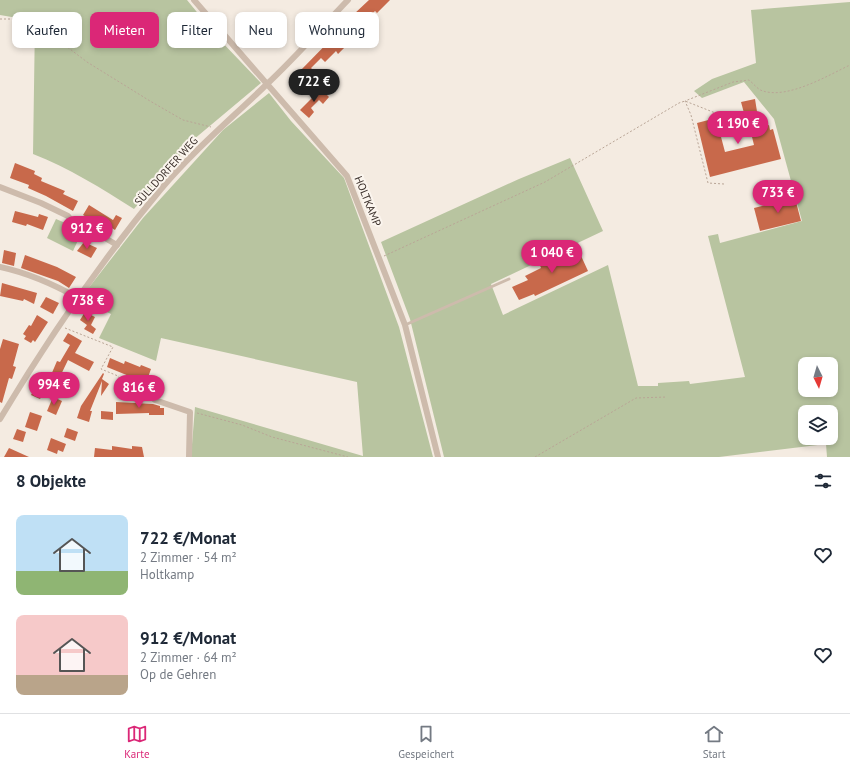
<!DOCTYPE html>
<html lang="de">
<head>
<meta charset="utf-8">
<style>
  body { margin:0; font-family:"PT Sans",sans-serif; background:#f2f2f3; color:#1f2937; height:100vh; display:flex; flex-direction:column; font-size:15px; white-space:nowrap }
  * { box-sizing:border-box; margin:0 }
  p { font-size:13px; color:#747a83 }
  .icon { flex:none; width:22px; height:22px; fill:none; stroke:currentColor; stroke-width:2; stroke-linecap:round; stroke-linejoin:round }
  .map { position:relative; height:457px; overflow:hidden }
  .panel { display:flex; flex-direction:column; background:#fff; flex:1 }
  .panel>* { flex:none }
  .banner { position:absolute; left:12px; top:12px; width:400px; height:36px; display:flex; gap:8px }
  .needle { width:26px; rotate:175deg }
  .tools { position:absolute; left:798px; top:357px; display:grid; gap:8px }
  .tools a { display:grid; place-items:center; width:40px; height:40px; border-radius:8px; background:#fff; box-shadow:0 2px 6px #0003; font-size:20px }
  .price { position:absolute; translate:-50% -34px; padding:0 9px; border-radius:14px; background:#db2777; color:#fff; font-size:13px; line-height:26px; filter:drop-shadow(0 1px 2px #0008) }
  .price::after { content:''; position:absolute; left:50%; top:24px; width:12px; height:9px; margin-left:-6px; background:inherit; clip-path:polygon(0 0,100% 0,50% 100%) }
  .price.on { background:#222; color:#fff }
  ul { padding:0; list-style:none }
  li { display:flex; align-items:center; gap:12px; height:100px; padding:0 16px }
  li span { display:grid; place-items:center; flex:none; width:112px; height:80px; border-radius:8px; color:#555 }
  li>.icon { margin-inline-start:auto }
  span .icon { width:48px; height:48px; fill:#fffc; stroke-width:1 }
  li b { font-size:17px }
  h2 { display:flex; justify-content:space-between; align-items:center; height:48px; padding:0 16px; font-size:17px }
  .tag { padding:0 14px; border-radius:8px; background:#fff; box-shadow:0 2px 6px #0003; font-size:14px; line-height:36px }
  .tag.on { background:#db2777; color:#fff }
  .tab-bar { display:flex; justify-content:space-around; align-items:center; height:56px; border-top:1px solid #e0e1e3; background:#fff; font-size:11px; color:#747a83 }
  .tab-bar a { display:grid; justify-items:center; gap:2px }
  .tab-bar .on { color:#db2777 }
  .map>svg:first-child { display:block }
  .green { fill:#b8c4a0; fill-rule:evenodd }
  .building { fill:#c8694b }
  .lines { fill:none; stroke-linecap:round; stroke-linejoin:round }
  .path { stroke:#b9a596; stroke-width:1; stroke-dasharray:2 2; stroke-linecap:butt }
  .lane { stroke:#cdbbac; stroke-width:3 }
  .street { stroke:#cdbbac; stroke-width:6 }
  .labels { text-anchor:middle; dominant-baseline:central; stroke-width:4; stroke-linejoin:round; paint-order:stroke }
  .street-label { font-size:11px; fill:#3b302b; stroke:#fbf5ee }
</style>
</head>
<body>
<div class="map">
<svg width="850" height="457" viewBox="0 0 850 457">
  <rect width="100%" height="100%" fill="#f4ebe1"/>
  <g class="green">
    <path d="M0,0H187L219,39L261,83L193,140L134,209C101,188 69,168 33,154L35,21L0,15Z"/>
    <path d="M850,2V457H827L826,444L719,457H444L410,319L381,242L519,179L570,158L603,231L491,284L503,315L608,265L638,386H658V383L689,381L690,384L745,377L708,236L718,234L720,243L802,221L774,119L744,82L702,98L694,91L712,79L756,63L751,10ZM805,364H831V390H805ZM805,412H831V438H805Z"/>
    <polygon points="269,93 291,121 344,178 399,327 433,457 191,457 195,407 363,456 357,382 161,338 156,361 99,338 111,314 80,299 143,218 223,130"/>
    <polygon points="56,219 70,225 68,230 80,236 73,251 47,238"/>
  </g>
  <g class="building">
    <polygon points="369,0 390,0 377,13 375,11 367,19 370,22 367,25 369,27 365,30 360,25 363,23 354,14"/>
    <polygon points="347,23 356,31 342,45 345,47 338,54 336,51 325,62 321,58 311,68 318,75 311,82 300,71"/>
    <polygon points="321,89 329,97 323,104 319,100 311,108 314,112 309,118 300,110"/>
    <polygon points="755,99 759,124 762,123 763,127 769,125 770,130 773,129 781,159 710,177 697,123 716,118 725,152 754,145 746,113 744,113 741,102"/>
    <polygon points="15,163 35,171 34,174 42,178 41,181 65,191 63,194 78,201 73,211 46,196 28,188 29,185 10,178"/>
    <polygon points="795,198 801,221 760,231 754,208"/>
    <polygon points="89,205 113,220 116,215 122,218 115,230 107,225 105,228 83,215"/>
    <polygon points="15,211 38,217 39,214 48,217 43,230 27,224 26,226 12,222"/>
    <polygon points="84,242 97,248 91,258 77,251"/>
    <polygon points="577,247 588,271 535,296 534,294 519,300 512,287 528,280 525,276 541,268 540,265"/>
    <polygon points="4,250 16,253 14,266 2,263"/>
    <polygon points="25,255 57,267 76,277 69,288 58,281 21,268"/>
    <polygon points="2,283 37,293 34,304 24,299 23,301 0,296"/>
    <polygon points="46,297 59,303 53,314 40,307"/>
    <polygon points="85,312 95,317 91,325 96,329 93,334 84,329 87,325 80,320"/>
    <polygon points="37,315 48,322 35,342 33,340 31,343 24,339 26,336 23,334 29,325 31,326"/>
    <polygon points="68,333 82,341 75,353 94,362 89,371 68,360 57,383 60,385 58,390 43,383 48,373 51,375 57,361 60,362 70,345 63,341"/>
    <polygon points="3,339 19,344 13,366 16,367 12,379 9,378 2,403 0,402 0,349"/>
    <polygon points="110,358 124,364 125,361 140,367 141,365 151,369 146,383 107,367"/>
    <polygon points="103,373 104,374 102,379 109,384 101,396 102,381 90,411 92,411 89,422 77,418 81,406"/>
    <polygon points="36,386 45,391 40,399 31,395"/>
    <polygon points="53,397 62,401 56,415 47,411"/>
    <polygon points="116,402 153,404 160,406 160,408 164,408 164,415 149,415 149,413 116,414"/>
    <polygon points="101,411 113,412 113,420 101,419"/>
    <polygon points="30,412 42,416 37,431 25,427"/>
    <polygon points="67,428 78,432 75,441 64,437"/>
    <polygon points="17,429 26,432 23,442 13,439"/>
    <polygon points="51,438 66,444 63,452 58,450 57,454 47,450"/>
    <polygon points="112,446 132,449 132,446 142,447 144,457 94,457 95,448 112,450"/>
    <polygon points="9,448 29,457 4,457"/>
  </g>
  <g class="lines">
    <g class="path">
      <polyline points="0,19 11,19 37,24 87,62 150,101 183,120 211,127"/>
      <path d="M724,184L708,183L691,115L685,101L733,82L749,80C753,83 758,90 763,91C788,99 827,76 850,65"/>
      <polyline points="384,256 545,182 679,103 685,101 723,116 734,128"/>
      <polyline points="65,328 113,347 101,369 118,376 121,380"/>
      <polyline points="197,413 242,425 272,437 348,457"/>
      <polyline points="535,457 636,398 667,397"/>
    </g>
    <polyline class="lane" points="405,325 509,279"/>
    <g class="street">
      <polyline points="194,0 347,176 405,325 438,457"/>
      <polyline points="0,187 41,203 68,216 77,229 88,228 117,245"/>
      <path d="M0,267C28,273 53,284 78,298"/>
      <polyline points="124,386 141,388 155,400 190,412 189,457"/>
      <path d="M0,419C48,339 101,261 161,189C193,151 231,119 266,85C295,58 321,28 348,0"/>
    </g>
  </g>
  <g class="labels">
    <g class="street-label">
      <text transform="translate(166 171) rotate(-48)">SÜLLDORFER WEG</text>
      <text transform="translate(368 201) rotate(68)">HOLTKAMP</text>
    </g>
  </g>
</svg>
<div class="tools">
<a><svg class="needle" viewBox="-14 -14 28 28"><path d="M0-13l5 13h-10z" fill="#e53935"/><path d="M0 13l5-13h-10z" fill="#747a83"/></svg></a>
<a><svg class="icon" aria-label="layers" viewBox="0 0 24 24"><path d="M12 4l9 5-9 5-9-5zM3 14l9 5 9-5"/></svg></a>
</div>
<b class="price on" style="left:314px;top:103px">722 €</b>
<b class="price" style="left:738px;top:145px">1 190 €</b>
<b class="price" style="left:778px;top:214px">733 €</b>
<b class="price" style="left:87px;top:250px">912 €</b>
<b class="price" style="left:552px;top:274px">1 040 €</b>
<b class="price" style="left:88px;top:322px">738 €</b>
<b class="price" style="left:54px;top:406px">994 €</b>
<b class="price" style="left:139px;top:409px">816 €</b>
<div class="banner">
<a class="tag">Kaufen</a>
<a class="tag on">Mieten</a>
<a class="tag">Filter</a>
<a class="tag">Neu</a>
<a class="tag">Wohnung</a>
</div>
</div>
<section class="panel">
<h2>8 Objekte<svg class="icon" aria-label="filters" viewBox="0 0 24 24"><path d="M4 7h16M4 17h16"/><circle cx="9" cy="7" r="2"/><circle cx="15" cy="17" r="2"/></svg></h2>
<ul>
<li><span style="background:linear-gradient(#bfe0f5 70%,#8fb573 0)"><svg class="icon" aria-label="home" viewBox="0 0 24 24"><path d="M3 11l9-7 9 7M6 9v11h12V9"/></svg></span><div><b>722 €/Monat</b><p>2 Zimmer · 54 m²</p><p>Holtkamp</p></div><svg class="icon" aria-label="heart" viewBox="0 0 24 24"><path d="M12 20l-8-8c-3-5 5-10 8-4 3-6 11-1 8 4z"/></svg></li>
<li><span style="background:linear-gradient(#f6c9c9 75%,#b9a48a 0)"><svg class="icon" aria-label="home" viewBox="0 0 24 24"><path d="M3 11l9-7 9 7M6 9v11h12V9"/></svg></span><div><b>912 €/Monat</b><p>2 Zimmer · 64 m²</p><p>Op de Gehren</p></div><svg class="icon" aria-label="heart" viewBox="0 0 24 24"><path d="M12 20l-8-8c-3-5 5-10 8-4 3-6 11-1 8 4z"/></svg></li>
</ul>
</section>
<nav class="tab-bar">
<a class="on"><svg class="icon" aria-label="map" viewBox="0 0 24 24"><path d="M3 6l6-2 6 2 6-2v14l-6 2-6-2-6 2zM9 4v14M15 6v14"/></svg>Karte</a>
<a><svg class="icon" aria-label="saved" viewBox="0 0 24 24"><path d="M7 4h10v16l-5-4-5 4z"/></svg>Gespeichert</a>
<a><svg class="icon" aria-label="home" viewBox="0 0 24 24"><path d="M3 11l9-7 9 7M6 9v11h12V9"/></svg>Start</a>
</nav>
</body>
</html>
